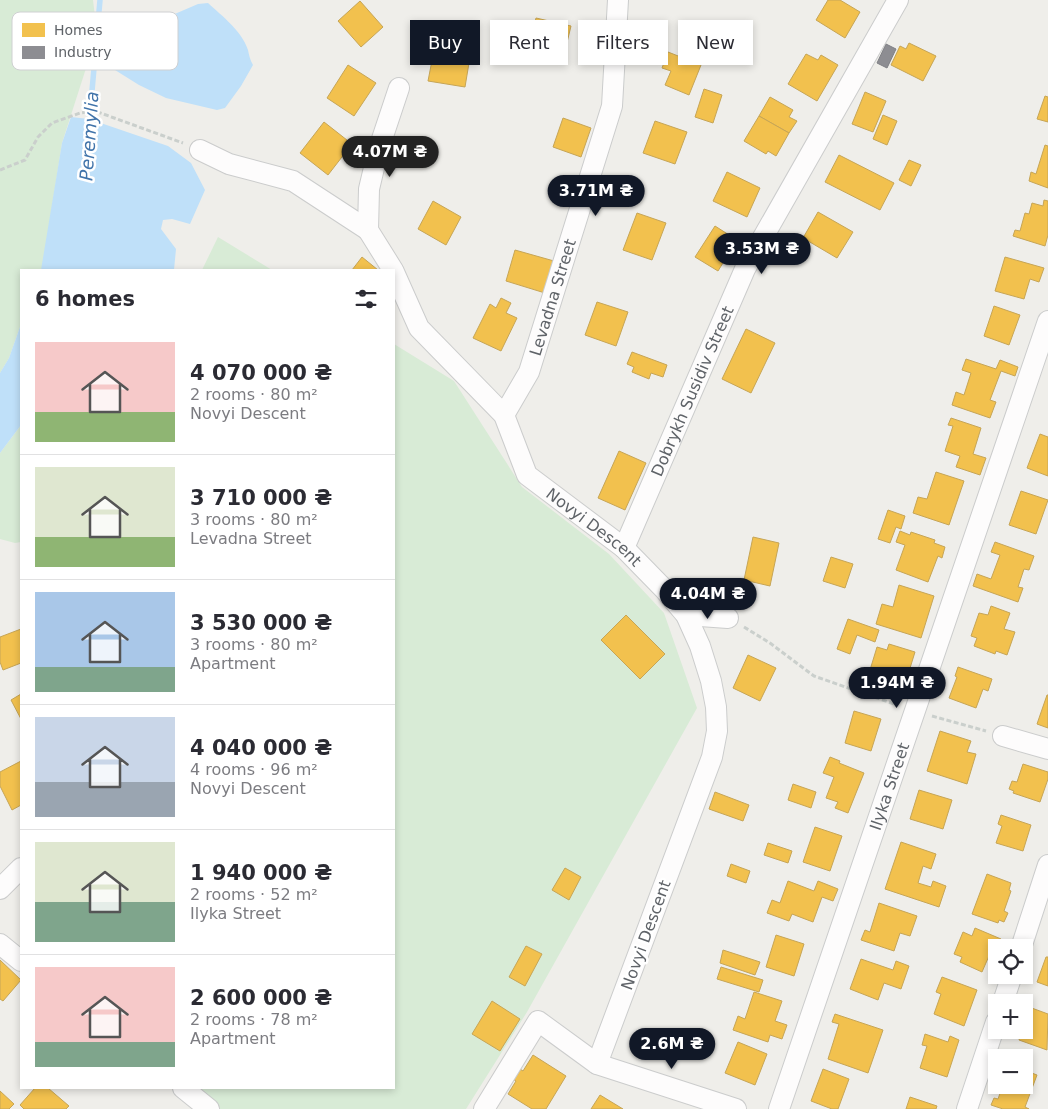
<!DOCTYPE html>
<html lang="en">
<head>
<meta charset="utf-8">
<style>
  body { margin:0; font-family:"DejaVu Sans",sans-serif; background:#f7f7f7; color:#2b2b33; height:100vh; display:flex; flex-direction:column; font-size:19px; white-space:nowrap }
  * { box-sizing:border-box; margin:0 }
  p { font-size:16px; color:#7c7c81 }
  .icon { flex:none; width:28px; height:28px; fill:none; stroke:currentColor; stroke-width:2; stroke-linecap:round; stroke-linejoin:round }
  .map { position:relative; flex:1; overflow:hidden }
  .details { position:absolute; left:20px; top:269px; width:375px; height:820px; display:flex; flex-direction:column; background:#fff; border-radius:0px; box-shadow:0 2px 8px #0003 }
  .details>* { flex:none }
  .top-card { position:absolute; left:410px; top:20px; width:475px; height:45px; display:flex; gap:10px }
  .buttons { position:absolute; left:988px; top:939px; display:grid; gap:10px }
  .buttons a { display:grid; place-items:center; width:45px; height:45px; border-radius:0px; background:#fff; box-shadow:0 2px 8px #0003; font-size:25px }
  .price { position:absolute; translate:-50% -42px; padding:0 11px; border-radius:18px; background:#111827; color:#fff; font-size:16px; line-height:32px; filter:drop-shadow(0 1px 2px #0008) }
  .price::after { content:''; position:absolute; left:50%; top:30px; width:15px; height:11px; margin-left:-8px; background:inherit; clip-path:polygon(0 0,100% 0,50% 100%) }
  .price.on { background:#222; color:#fff }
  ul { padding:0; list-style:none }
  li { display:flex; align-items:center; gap:15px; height:125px; padding:0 15px }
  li+li { border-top:1px solid #e1e1e2 }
  li span { display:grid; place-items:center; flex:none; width:140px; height:100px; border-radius:0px; color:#555 }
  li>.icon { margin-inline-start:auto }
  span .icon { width:60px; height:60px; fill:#fffc; stroke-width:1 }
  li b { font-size:21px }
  h2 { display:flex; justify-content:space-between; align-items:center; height:60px; padding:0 15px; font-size:21px }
  .pill { padding:0 18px; border-radius:0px; background:#fff; box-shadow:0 2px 8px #0003; font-size:18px; line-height:45px }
  .pill.on { background:#111827; color:#fff }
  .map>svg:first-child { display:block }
  .green { fill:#d8ebd6 }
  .water { fill:#bfe0f9 }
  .homes { fill:#f2c14e; stroke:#c6a556 }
  .industry { fill:#8d8d92; stroke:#7f8085 }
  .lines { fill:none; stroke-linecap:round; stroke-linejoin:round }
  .stream { stroke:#bfe0f9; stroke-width:5.5 }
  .minor-casing { stroke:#cbcccc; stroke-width:22 }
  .path { stroke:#cacfcc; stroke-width:3; stroke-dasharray:5 2.5; stroke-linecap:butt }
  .minor { stroke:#fdfcfc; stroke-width:20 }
  .labels { text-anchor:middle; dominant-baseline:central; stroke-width:5; stroke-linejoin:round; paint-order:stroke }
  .street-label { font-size:16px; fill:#5f6368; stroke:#fff }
  .water-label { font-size:18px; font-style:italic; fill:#4174aa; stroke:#fff }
  .key { fill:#fff; stroke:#cfd0d2; stroke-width:1 }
  .key-label { font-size:14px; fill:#5f6368 }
</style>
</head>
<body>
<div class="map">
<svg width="1048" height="1109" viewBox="0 0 1048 1109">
  <rect width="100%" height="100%" fill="#efeeea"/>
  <g class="green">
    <polygon points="0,0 93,0 97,34 62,143 43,265 41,270 21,270 21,324 9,358 0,373"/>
    <polygon points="218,237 272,270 202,270"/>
    <polygon points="394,344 454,381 522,487 609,554 664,613 697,708 527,1012 466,1109 220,1109 194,1088 394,1088"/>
    <polygon points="21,425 21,542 15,543 0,539 0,453"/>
  </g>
  <g class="water">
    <path d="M208,3C222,16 242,31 248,50C249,55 250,60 253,65L241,86L225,108L217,110L166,98L139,85L115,70L120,43L126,27L139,24L153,17L163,19L198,4Z"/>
    <polygon points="71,117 89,119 168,146 191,163 205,190 190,224 172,219 163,220 161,229 176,249 174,270 41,270 62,143"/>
    <polygon points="21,324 21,425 0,453 0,373 9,358"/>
  </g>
  <g class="homes">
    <polygon points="828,0 840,0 860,12 845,38 816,20"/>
    <polygon points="360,1 383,27 361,47 338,21"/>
    <polygon points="536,18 571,26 562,63 527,54"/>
    <polygon points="909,43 936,56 923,81 891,65 900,46 906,49"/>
    <polygon points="435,45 471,51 465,87 428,81"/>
    <polygon points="668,52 701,65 689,95 665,85 671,71 662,68"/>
    <polygon points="806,54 818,60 821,55 838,65 817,101 788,84"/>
    <polygon points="348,65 376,83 354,116 327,98"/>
    <polygon points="704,89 722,95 713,123 695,117"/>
    <polygon points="865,92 886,101 873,132 852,124"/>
    <polygon points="1045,96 1048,97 1048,122 1037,119"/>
    <polygon points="770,97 793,110 789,117 797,121 789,133 759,116"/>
    <polygon points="883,115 897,121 887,145 873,139"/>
    <polygon points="759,116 789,133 776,156 768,151 766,154 744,141"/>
    <polygon points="563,118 591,128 581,157 553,147"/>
    <polygon points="655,121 687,132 675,164 643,153"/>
    <polygon points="324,122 352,144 328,175 300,153"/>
    <polygon points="1045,145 1048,146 1048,188 1029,181 1031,172 1036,174"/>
    <polygon points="839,155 894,183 880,210 825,182"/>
    <polygon points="909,160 921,165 911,186 899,180"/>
    <polygon points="727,172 760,188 747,217 713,201"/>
    <polygon points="1044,200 1048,201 1048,235 1045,246 1013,236 1015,230 1020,231 1025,213 1029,214 1032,203 1043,206"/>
    <polygon points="433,201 461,217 446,245 418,229"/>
    <polygon points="818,212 853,232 837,258 803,238"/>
    <polygon points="637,213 666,223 652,260 623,250"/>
    <polygon points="715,226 737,240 718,271 695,257"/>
    <polygon points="515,250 554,261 545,293 506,281"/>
    <polygon points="362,257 378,270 352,270"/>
    <polygon points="1005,257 1044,268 1039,282 1030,279 1024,299 995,291"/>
    <polygon points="501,298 511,303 506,313 517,318 501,351 473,338 490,304 496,308"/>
    <polygon points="597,302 628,312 616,346 585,335"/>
    <polygon points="994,306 1020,315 1009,345 984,336"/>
    <polygon points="746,329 775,343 751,393 722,379"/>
    <polygon points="632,352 667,365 663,377 651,373 649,379 632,372 634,367 627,364"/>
    <polygon points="966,359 996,369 1000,360 1018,367 1015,376 1001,371 990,400 996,402 990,418 952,405 956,392 964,395 971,373 962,370"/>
    <polygon points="951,418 981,428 973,454 986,458 980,475 956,467 960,456 945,451 953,426 948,425"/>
    <polygon points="1040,434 1048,437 1048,476 1027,468"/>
    <polygon points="619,451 646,463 625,510 598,498"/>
    <polygon points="936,472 964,481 949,525 913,513 918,497 927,499"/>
    <polygon points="1021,491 1048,500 1036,534 1009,525"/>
    <polygon points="888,510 905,516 901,529 896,527 890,543 878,539"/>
    <polygon points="900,531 910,535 911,532 935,540 934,543 945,547 942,558 938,556 928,582 896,570 905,545 896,542"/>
    <polygon points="753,537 779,543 770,586 744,580"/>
    <polygon points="995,542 1034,556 1029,570 1024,569 1018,587 1023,588 1018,602 973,586 977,574 991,579 1000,555 991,552"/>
    <polygon points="831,557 853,564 845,588 823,581"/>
    <polygon points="899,585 934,596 921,638 876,624 882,604 893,607"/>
    <polygon points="991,606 1010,613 1004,629 1015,632 1007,655 996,651 995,654 974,646 977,638 971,636 979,613 988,615"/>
    <polygon points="626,615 665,654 640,679 601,640"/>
    <polygon points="848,619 879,630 875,642 857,635 850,654 837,649"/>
    <polygon points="21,629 21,663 3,670 0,662 0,637"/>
    <polygon points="889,644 915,652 906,681 870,670 877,647 887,650"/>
    <polygon points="748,655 776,668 760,701 733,688"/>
    <polygon points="958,667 992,679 988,691 983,689 976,708 949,698 957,677 955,676"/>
    <polygon points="21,694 21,719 11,700"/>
    <polygon points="1047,695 1048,695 1048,728 1037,724"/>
    <polygon points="854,711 881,719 871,751 845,743"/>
    <polygon points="940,731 971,741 967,752 976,754 967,784 927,771"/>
    <polygon points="830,757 840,761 839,763 864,773 848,813 835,808 838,802 826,798 834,777 823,773"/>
    <polygon points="21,761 21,805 12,810 0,786 0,772"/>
    <polygon points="1023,764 1048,772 1048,779 1040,802 1013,793 1014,791 1009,789 1012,781 1017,782"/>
    <polygon points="793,784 816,792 811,808 788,800"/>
    <polygon points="919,790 952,800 943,829 910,819"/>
    <polygon points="715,792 749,805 743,821 709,809"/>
    <polygon points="1001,815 1031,825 1023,851 996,843 1002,826 998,824"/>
    <polygon points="815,827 842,836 830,871 803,862"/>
    <polygon points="901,842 936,854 931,869 923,866 918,883 931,887 933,881 946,886 939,907 885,889"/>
    <polygon points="768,843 792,851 788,863 764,855"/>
    <polygon points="731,864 750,871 746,883 727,876"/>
    <polygon points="565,868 581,877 569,900 552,890"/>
    <polygon points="987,874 1011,883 1009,890 1011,891 1004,911 1008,913 1004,922 999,920 998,923 972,914"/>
    <polygon points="788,881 814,891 818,881 838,889 833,901 822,897 813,922 792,914 789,921 767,913 772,900 780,903"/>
    <polygon points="879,903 917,916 910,936 900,933 894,951 861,940 865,930 870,932"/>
    <polygon points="975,928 1001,939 996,951 992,949 982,972 960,962 962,957 954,954 963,932 972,936"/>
    <polygon points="776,935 804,944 794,976 766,967"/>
    <polygon points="526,946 542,954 525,986 509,977"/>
    <polygon points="723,950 760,962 755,975 720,963"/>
    <polygon points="1046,957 1048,957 1048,986 1037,982"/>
    <polygon points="861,959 893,970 896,961 909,966 901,989 884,983 878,1000 850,989"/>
    <polygon points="0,960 21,980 3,1001 0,999"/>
    <polygon points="721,967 763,980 759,992 717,979"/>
    <polygon points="942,977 977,990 964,1026 934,1014 941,994 936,992"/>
    <polygon points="754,992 782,1001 775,1021 787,1025 782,1039 770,1035 768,1042 733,1030 738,1016 745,1019"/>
    <polygon points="492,1001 520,1019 500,1051 472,1034"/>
    <polygon points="1029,1007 1048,1014 1047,1050 1019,1040 1022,1030 1024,1030"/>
    <polygon points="835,1014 883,1030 868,1073 828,1059 839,1024 832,1022"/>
    <polygon points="925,1034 948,1042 950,1036 959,1040 947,1077 920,1068 927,1046 922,1045"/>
    <polygon points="738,1042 767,1054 755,1085 725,1073"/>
    <polygon points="533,1055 566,1076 546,1109 532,1109 508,1094 516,1081 511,1078 517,1067 523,1071"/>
    <polygon points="823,1069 849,1079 838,1109 832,1109 811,1101"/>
    <polygon points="1024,1070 1037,1075 1025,1107 1029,1109 1003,1109 991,1105 994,1098 998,1099 1003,1085 1024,1085"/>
    <polygon points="35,1088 48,1088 69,1106 66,1109 24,1109 20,1105"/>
    <polygon points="0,1091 14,1104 9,1109 0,1109"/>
    <polygon points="600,1095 623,1109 591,1109"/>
    <polygon points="910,1097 937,1106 936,1109 906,1109"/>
  </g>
  <polygon class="industry" points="886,44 896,49 887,68 877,63"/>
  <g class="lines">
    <polyline class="stream" points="89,125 100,0"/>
    <defs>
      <g id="minor">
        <polyline points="200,150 229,164 293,181 368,230"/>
        <polyline points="393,270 368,230 369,189 378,151 399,88"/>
        <path id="s1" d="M394,272L419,328L504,415L527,475L624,548L664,589L686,615L700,646L711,681L716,707L717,731L712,757L597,1064"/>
        <path id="s2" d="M504,415L529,372L612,106L618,0"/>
        <path id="s3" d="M624,548L745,269L898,0"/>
        <polyline points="686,615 728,618"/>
        <polyline points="1003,736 1048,749"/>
        <polyline points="0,889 21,868"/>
        <polyline points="0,944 21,961"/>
        <polyline points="1021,948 1048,865"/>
        <polyline points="1003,1002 1012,975"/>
        <polyline points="183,1088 209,1109"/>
        <polyline points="484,1109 538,1021 597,1064 736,1109"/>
        <path id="s4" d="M779,1109L1048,321"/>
        <polyline points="967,1109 996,1022"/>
      </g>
    </defs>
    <use href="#minor" class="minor-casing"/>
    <g class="path">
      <polyline points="0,170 25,160 38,137 52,123 80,113 95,111 183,143"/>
      <polyline points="744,627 770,643 814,676 897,705"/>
      <polyline points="932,716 986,731"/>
    </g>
    <use href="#minor" class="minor"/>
  </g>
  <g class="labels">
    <g class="street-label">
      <text stroke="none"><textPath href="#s2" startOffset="128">Levadna Street</textPath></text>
      <text stroke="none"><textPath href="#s3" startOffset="171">Dobrykh Susidiv Street</textPath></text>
      <text stroke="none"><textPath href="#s1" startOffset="332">Novyi Descent</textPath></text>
      <text stroke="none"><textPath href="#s4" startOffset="341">Ilyka Street</textPath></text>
      <text transform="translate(646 935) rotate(-70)">Novyi Descent</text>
    </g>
    <g class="water-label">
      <text transform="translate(89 136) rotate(-86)">Peremylia</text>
    </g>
  </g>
  <rect x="12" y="12" width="166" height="58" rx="8" class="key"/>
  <rect x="22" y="23" width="23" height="14" fill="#f2c14e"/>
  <rect x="22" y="46" width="23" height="13" fill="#8d8d92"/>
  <g class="key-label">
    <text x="54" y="35">Homes</text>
    <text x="54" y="57">Industry</text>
  </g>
</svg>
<div class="buttons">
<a><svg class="icon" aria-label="locate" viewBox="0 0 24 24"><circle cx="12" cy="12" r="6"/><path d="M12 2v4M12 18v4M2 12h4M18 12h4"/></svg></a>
<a>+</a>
<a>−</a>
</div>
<b class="price on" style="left:390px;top:178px">4.07M ₴</b>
<b class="price" style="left:596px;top:217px">3.71M ₴</b>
<b class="price" style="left:762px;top:275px">3.53M ₴</b>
<b class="price" style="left:708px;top:620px">4.04M ₴</b>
<b class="price" style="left:897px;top:709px">1.94M ₴</b>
<b class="price" style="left:672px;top:1070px">2.6M ₴</b>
<div class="top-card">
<a class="pill on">Buy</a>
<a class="pill">Rent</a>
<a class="pill">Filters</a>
<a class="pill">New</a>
</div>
<section class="details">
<h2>6 homes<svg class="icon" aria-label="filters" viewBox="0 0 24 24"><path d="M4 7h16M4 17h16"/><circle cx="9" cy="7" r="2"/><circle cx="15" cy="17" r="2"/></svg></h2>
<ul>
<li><span style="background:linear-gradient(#f6c9c9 70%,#8fb573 0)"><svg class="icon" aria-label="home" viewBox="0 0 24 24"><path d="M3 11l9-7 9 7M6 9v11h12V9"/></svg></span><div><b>4 070 000 ₴</b><p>2 rooms · 80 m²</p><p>Novyi Descent</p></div></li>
<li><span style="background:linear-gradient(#dfe7d0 70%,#8fb573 0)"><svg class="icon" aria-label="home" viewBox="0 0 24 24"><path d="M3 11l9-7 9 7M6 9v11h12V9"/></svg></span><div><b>3 710 000 ₴</b><p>3 rooms · 80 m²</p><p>Levadna Street</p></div></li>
<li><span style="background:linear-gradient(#a9c7e8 75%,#7fa58c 0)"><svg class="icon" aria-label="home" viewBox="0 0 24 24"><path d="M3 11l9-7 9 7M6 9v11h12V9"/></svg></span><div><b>3 530 000 ₴</b><p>3 rooms · 80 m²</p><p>Apartment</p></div></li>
<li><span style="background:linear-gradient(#c9d6e8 65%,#9aa5b1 0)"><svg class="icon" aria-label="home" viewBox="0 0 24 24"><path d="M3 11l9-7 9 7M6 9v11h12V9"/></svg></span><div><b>4 040 000 ₴</b><p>4 rooms · 96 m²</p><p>Novyi Descent</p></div></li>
<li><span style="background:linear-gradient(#dfe7d0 60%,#7fa58c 0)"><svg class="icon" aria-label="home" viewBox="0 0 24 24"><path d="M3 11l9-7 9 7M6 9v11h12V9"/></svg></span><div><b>1 940 000 ₴</b><p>2 rooms · 52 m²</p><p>Ilyka Street</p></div></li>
<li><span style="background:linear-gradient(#f6c9c9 75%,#7fa58c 0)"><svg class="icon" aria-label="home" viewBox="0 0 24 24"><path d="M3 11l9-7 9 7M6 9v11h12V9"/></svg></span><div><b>2 600 000 ₴</b><p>2 rooms · 78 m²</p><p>Apartment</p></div></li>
</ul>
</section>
</div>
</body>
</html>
